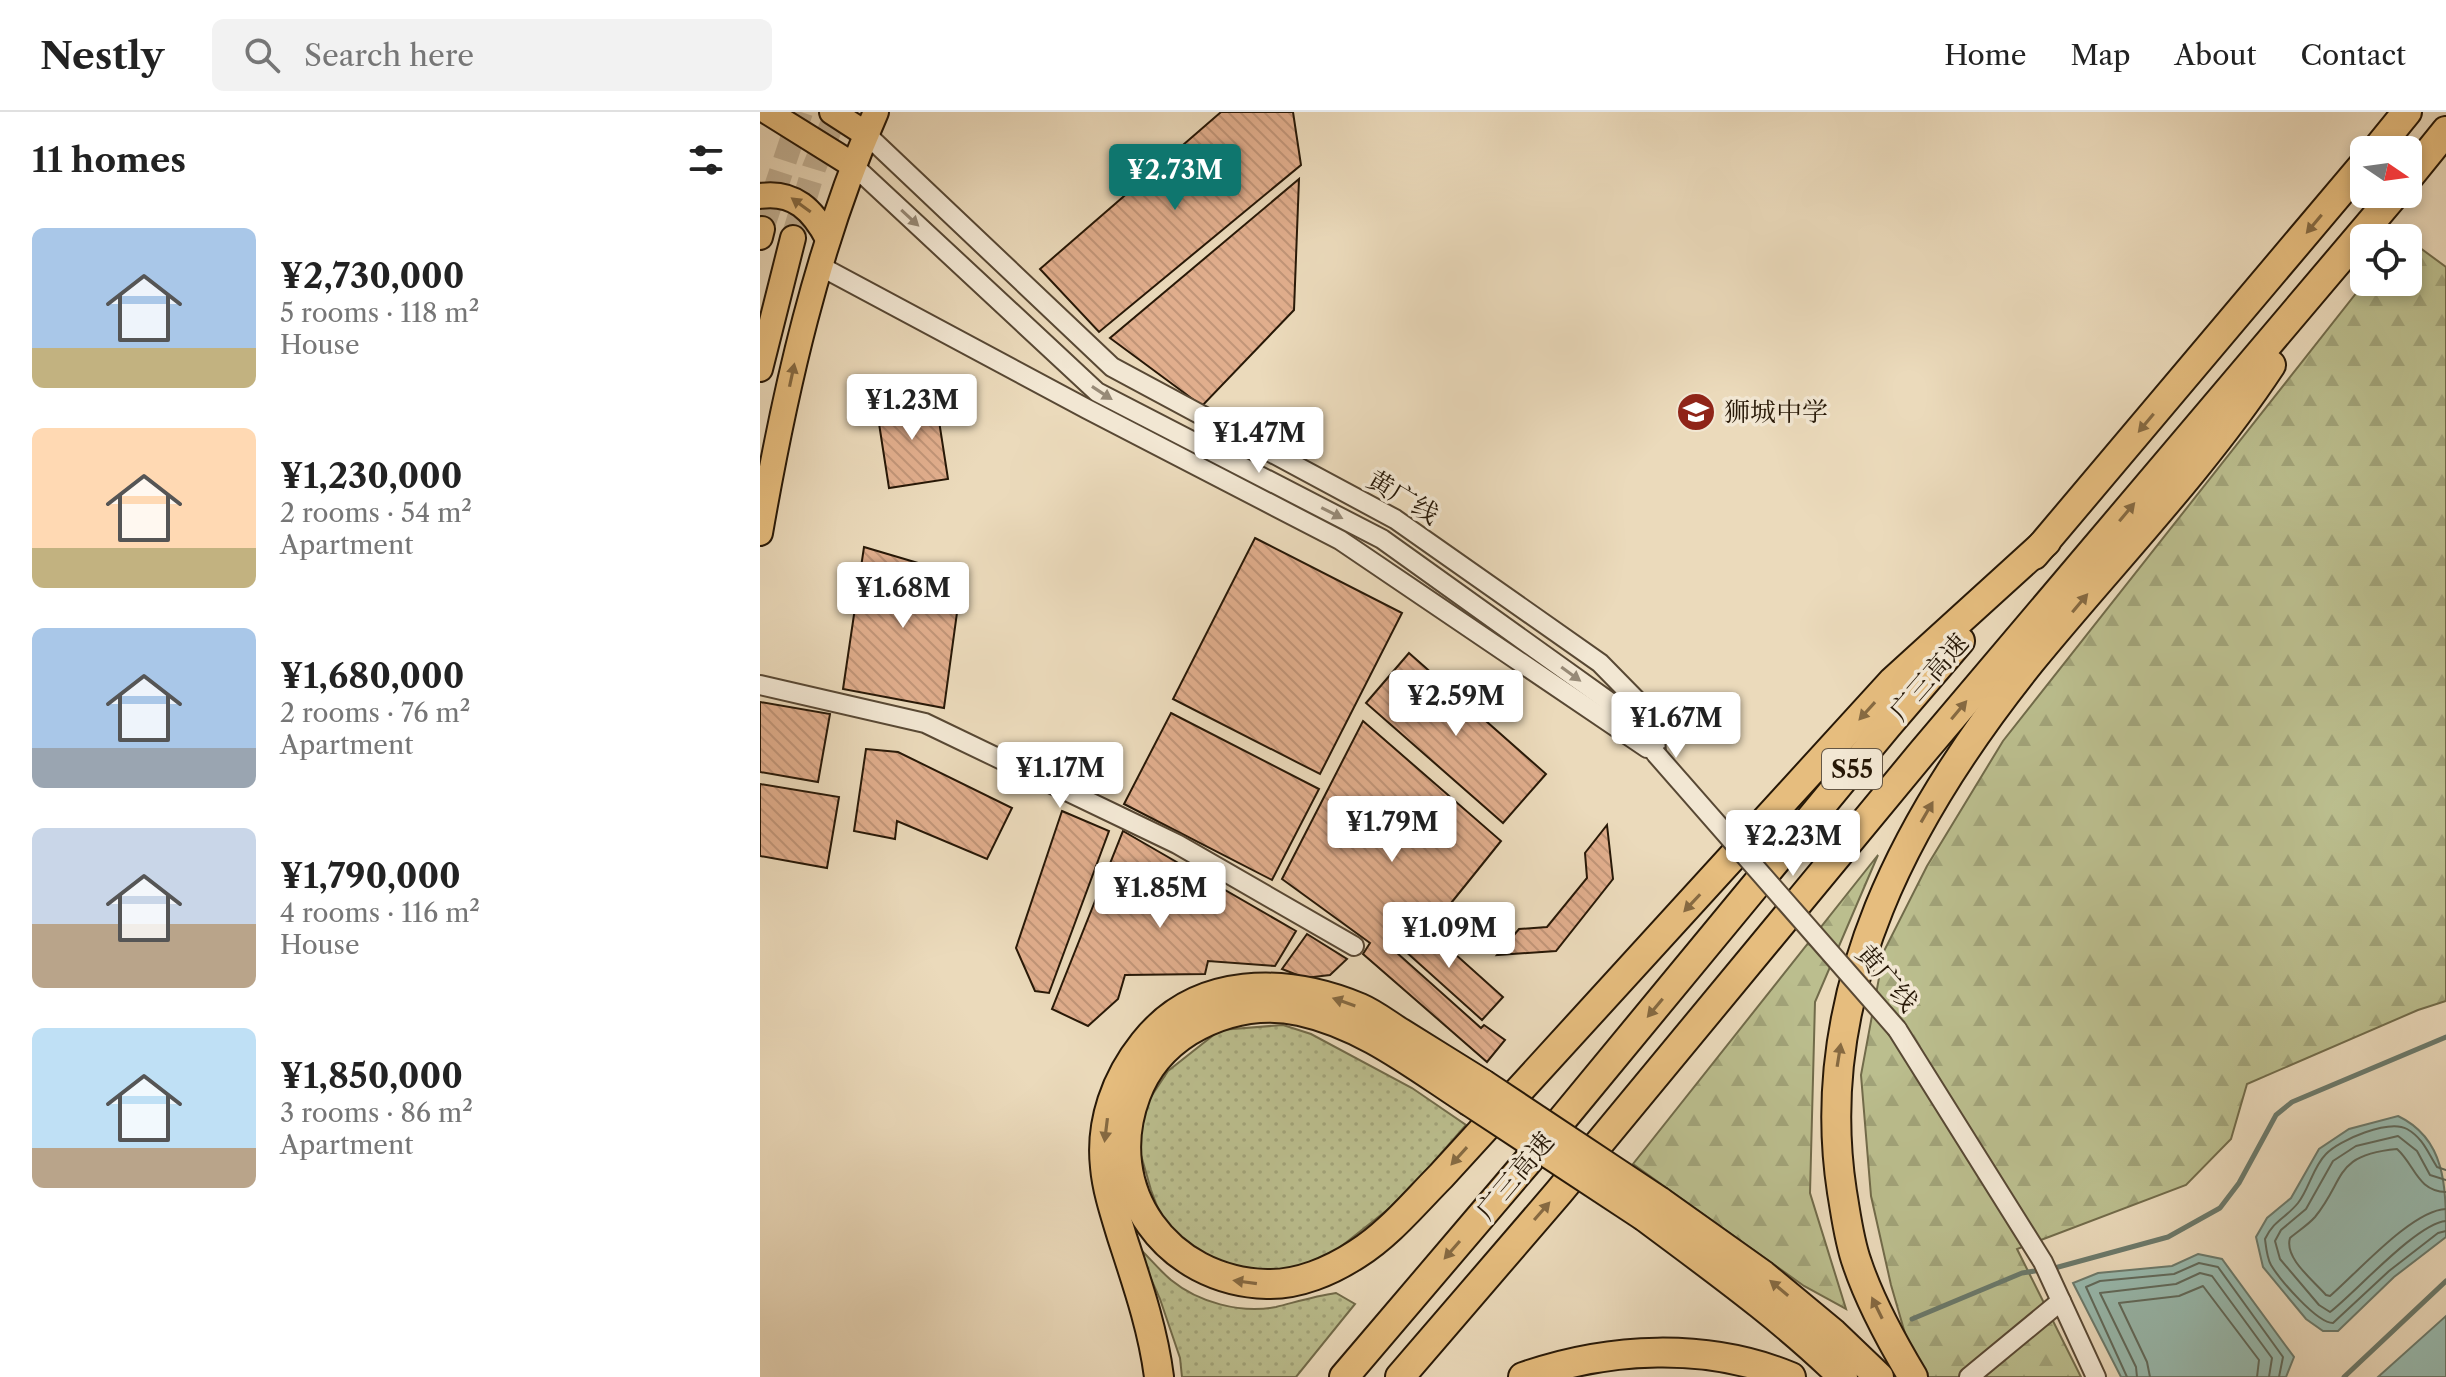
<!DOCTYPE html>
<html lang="en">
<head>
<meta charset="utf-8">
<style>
  body { margin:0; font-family:"Libre Caslon Text","Noto Serif SC",serif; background:#f2f2f2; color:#222; height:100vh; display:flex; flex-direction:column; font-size:30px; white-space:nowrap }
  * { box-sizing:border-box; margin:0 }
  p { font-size:26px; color:#767676 }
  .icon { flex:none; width:44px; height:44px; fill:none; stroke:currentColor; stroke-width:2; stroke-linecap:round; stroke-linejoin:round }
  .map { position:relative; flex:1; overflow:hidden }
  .panel { display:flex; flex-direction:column; background:#fff; width:760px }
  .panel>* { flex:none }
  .needle { width:52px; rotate:103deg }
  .fabs { position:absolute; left:1590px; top:24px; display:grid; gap:16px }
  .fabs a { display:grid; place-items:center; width:72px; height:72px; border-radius:12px; background:#fff; box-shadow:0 4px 12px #0003; font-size:40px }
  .price { position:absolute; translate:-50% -68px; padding:0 18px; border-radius:8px; background:#fff; color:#222; font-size:26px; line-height:52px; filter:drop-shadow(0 2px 4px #0008) }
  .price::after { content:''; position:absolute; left:50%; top:48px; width:24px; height:18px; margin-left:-12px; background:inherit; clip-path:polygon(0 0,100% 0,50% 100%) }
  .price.selected { background:#0f766e; color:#fff }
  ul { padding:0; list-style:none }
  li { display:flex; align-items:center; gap:24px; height:200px; padding:0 32px }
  li span { display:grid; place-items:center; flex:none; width:224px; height:160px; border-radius:12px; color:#555 }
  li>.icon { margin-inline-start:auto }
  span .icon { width:96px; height:96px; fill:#fffc; stroke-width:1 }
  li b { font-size:34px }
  h2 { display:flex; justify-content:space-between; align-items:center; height:96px; padding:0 32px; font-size:34px }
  header { display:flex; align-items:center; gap:48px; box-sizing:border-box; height:112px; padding:0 40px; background:#fff; border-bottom:2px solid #e0e0e0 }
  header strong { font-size:38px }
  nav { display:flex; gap:44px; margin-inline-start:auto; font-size:28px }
  .search { width:560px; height:72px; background:#f2f2f2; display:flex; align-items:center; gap:20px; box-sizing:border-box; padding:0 28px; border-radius:12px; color:#767676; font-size:30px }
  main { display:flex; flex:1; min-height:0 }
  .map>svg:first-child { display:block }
  .green { fill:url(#green-dots); stroke:#716b4a; stroke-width:2 }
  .forest { fill:url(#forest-firs); stroke:#716b4a; stroke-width:2 }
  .water { fill:#98bbb0; stroke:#6b7a6c; stroke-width:2 }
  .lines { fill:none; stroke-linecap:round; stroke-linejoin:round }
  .shore { stroke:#606a5c; stroke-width:2 }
  .stream { stroke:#6b7a6c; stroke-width:5 }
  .building { fill:url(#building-back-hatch); stroke:#271807; stroke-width:2 }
  .major-tunnel { stroke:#c4b397; stroke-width:24; stroke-dasharray:24 12; stroke-linecap:butt }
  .minor-casing { stroke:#584834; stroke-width:22 }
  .major-casing { stroke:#271807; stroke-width:28 }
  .highway-casing { stroke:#271807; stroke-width:32 }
  .minor { stroke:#f2e7d3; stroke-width:18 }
  .major { stroke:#e6bd7e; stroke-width:24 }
  .highway { stroke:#e6bd7e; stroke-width:28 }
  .minor-bridge-casing { stroke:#584834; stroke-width:22; stroke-linecap:butt }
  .highway-bridge-casing { stroke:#271807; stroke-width:32; stroke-linecap:butt }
  .minor-bridge { stroke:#f2e7d3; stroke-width:18 }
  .highway-bridge { stroke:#e6bd7e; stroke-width:28 }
  .oneway { fill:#866a42 }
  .oneway2 { fill:#978a77 }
  .labels { text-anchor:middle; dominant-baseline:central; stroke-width:7; stroke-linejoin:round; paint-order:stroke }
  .shield { fill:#f2e7d3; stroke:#645644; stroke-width:2 }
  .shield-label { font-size:24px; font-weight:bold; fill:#271807 }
  .poi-label { font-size:26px; fill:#271807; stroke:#f2e7d3; text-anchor:start }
  .street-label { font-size:26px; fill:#271807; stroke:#f2e7d3 }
</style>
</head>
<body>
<header>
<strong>Nestly</strong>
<div class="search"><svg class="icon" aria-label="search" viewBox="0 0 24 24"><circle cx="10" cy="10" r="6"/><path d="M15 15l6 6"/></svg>Search here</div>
<nav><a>Home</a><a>Map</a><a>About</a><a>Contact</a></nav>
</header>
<main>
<section class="panel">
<h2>11 homes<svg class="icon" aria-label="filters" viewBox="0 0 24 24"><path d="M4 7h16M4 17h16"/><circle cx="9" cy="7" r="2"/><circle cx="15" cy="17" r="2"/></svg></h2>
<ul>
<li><span style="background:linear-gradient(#a9c7e8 75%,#c2b280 0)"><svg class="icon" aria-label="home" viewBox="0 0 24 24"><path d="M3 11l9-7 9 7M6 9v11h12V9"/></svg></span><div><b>¥2,730,000</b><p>5 rooms · 118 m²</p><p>House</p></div></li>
<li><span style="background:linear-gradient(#ffd9b3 75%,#c2b280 0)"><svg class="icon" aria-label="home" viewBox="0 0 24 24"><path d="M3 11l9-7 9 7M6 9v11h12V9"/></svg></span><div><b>¥1,230,000</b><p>2 rooms · 54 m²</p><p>Apartment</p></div></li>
<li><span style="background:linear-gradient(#a9c7e8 75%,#9aa5b1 0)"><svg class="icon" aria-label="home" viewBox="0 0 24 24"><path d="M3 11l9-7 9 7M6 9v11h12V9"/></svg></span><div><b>¥1,680,000</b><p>2 rooms · 76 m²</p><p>Apartment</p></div></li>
<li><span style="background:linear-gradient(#c9d6e8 60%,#b9a48a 0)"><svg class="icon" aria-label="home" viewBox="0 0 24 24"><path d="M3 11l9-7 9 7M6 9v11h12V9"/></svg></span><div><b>¥1,790,000</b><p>4 rooms · 116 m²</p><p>House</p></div></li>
<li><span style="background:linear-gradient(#bfe0f5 75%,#b9a48a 0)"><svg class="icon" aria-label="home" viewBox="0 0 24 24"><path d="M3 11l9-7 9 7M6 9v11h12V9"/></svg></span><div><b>¥1,850,000</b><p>3 rooms · 86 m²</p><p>Apartment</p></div></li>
</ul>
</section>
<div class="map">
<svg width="1686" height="1265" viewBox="0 0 1686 1265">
  <defs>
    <pattern id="green-dots" width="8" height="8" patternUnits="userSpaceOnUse" patternTransform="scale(2)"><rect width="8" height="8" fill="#bbbe8e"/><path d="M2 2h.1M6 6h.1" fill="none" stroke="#a1a379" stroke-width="1.8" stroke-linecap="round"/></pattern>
    <pattern id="forest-firs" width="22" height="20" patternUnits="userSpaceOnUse" patternTransform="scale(2)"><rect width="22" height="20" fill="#bbbe8e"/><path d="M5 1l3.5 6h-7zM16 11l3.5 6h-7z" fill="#a1a379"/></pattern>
    <pattern id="building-back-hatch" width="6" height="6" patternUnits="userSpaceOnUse" patternTransform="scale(2)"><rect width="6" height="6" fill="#e1ae8d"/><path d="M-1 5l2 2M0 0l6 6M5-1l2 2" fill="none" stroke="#c19578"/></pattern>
  </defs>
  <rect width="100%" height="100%" fill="#ebdabb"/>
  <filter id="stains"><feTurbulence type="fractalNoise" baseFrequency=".0025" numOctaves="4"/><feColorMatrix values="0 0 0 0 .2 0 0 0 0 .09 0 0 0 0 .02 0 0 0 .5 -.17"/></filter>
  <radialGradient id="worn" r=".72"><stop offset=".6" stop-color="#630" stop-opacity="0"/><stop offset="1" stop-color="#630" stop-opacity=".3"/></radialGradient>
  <g class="green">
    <polygon points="523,913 551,922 652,976 706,1013 641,1087 564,1148 520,1159 495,1159 470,1154 435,1137 405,1115 391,1078 379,1036 381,1000 408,959 460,918"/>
    <path d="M376,1133C388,1144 398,1157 411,1168C438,1190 480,1202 516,1195C536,1190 555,1184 576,1181L595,1192L536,1265H422L420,1246L400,1187Z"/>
  </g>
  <g class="forest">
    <polygon points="1648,127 1686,155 1686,889 1658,898 1487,972 1471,1027 1426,1073 1257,1137 1321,1265 1164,1265 1153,1249 1131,1173 1111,1084 1101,963 1124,839 1167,754 1243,629 1605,170 1648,170"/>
    <polygon points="1118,743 1055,890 1050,1081 1086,1197 1044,1174 873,1052"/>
  </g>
  <g class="water">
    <path d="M1638,1004C1686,1027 1686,1075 1686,1125L1634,1165L1578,1219H1563L1546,1207L1503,1155L1496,1125L1507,1106L1531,1086L1559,1037L1589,1017Z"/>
    <polygon points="1438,1142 1462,1147 1534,1245 1526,1265 1361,1265 1313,1171 1338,1161 1412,1154"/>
    <polygon points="1686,1204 1686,1265 1618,1265"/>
  </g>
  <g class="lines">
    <g class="shore">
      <path d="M1686,1058L1677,1055C1668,1041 1663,1026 1647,1017C1629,1007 1579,1028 1566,1042C1553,1055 1549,1077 1538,1091C1526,1106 1514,1108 1505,1127C1506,1135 1507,1146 1511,1153C1520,1168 1557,1211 1573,1211L1629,1159L1678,1121L1686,1119"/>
      <path d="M1686,1068L1670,1063L1657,1039L1638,1024L1596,1034L1573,1049L1546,1097L1521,1118L1515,1129L1520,1147L1559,1193L1570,1200C1595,1181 1657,1111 1686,1109"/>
      <path d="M1686,1080C1657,1079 1655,1053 1637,1037C1573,1043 1586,1067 1555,1105C1548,1113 1538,1119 1530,1126C1524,1146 1553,1168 1566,1183L1570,1184C1596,1162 1652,1098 1686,1097"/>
      <polyline points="1367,1265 1326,1175 1340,1169 1414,1162 1439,1151 1458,1155 1523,1245 1519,1265"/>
      <polyline points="1377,1265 1376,1255 1340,1181 1416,1172 1440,1161 1452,1164 1512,1246 1509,1265"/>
      <polyline points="1390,1265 1387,1250 1359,1191 1419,1184 1443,1174 1499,1248 1497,1265"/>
    </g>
    <g class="stream">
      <polyline points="1291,1157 1408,1125 1460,1096 1479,1071 1516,1003 1532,990 1686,925"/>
      <polyline points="1152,1207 1262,1161 1281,1158"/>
      <polyline points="1584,1265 1686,1169"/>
    </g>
  </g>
  <g class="building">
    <polygon points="461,0 533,0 541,53 339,220 280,157"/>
    <polygon points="539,67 534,198 442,294 350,226"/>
    <polygon points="175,283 188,367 129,376 116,292"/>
    <polygon points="495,426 642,501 560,662 413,587"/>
    <polygon points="104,435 202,464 184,596 83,577"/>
    <polygon points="649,541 786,662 743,711 606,591"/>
    <polygon points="0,590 70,602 58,670 0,660"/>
    <polygon points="411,601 559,677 512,768 364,692"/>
    <polygon points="603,609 741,729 675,811 658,798 627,832 721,916 724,913 745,928 727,950 603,842 610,831 522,767"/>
    <polygon points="106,637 138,640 252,696 227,747 137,709 135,727 94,719"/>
    <polygon points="0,672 79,685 67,756 0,744"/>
    <polygon points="302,699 349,719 289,881 275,879 256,836"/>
    <polygon points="847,713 853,767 796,839 737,843 759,817 787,815 827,766 825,741"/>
    <polygon points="363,719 536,819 515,854 448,849 445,862 365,863 358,887 328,914 292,897"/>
    <polygon points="656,807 743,885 722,908 635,830"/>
    <polygon points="547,822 587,847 570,863 545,866 522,857"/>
  </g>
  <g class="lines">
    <g class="major-tunnel">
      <polyline points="2,117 41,0"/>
      <polyline points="33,126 54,56 77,0"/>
    </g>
    <defs>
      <g id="minor">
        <polyline points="93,53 337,280 622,427 872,606 896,642 894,606 840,551 635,407 352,255 106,22"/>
        <polyline points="60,154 327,297 580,428 887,636"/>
        <polyline points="0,573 165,611 417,732 594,834"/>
        <polyline points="1137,917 1283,1150 1336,1265"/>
        <polyline points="1209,1265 1301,1189"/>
      </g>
      <g id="major">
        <polyline points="8,0 93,53"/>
        <polyline points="72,0 106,22"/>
        <path d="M0,84C34,79 53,98 68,127"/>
        <polyline points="0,125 2,117"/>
        <polyline points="0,257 33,126"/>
        <path d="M0,421C25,278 57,134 116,0"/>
      </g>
      <g id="highway">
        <polyline points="1616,38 1647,0"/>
        <polyline points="1648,66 1686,19"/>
        <polyline points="1274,443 1604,52"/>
        <path d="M709,989C655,954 604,913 540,899C501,891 463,899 429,919C405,934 386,956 376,983C340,1078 407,1169 507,1172C538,1173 571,1159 597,1142C629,1122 655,1090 681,1064L1133,569L1286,430"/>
        <polyline points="899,1089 1003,1163 1073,1221 1119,1265"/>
        <path d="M885,1105C953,1156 1022,1205 1083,1265"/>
        <path d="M399,1265C393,1217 377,1171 362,1125C355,1102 347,1078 345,1055C340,1010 356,966 384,931C437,864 526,865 600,896C614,902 628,913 641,921C668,938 696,955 723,972"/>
        <polyline points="584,1265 768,1049 1127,614 1200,529"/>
        <polyline points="640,1265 799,1080 1161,642 1635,82"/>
        <path d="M763,1265C848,1235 947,1230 1031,1265"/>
        <path d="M1153,1265C1132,1230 1110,1190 1097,1151C1089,1129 1086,1103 1082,1080C1051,879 1149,701 1271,549C1351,451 1441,359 1511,253"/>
      </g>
    </defs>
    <use href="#minor" class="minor-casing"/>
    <use href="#major" class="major-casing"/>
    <use href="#highway" class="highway-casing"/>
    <use href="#minor" class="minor"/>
    <use href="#major" class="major"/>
    <use href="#highway" class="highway"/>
    <defs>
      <polyline id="minor-bridge" points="896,642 1137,917"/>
      <g id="highway-bridge">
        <polyline points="723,972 899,1089"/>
        <polyline points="709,989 885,1105"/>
      </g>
    </defs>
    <use href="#minor-bridge" class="minor-bridge-casing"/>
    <use href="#highway-bridge" class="highway-bridge-casing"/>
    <use href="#minor-bridge" class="minor-bridge"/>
    <use href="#highway-bridge" class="highway-bridge"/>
  </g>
  <defs><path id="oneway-solid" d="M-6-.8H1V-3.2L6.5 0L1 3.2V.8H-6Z" transform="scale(2)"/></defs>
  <g class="oneway">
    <use href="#oneway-solid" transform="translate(41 93) rotate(-144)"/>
    <use href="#oneway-solid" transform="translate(1554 112) rotate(130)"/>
    <use href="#oneway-solid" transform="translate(32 263) rotate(-78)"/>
    <use href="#oneway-solid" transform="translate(1386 311) rotate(130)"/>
    <use href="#oneway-solid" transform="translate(1367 400) rotate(-50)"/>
    <use href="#oneway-solid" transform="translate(1320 491) rotate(-50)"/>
    <use href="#oneway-solid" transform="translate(1199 598) rotate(-50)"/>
    <use href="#oneway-solid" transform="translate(1107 599) rotate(132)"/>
    <use href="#oneway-solid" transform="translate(1167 700) rotate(-60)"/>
    <use href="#oneway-solid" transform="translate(932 791) rotate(133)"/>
    <use href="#oneway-solid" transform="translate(584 890) rotate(-161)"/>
    <use href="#oneway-solid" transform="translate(895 896) rotate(130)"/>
    <use href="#oneway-solid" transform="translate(1079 943) rotate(-81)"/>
    <use href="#oneway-solid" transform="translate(346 1018) rotate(97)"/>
    <use href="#oneway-solid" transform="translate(699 1044) rotate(132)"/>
    <use href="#oneway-solid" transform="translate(782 1099) rotate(-49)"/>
    <use href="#oneway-solid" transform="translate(692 1138) rotate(131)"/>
    <use href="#oneway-solid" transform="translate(485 1170) rotate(-172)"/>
    <use href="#oneway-solid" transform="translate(1019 1176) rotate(-140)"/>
    <use href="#oneway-solid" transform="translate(1117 1196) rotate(-116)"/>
  </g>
  <g class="oneway2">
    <use href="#oneway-solid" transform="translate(150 106) rotate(43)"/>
    <use href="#oneway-solid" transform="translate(342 281) rotate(33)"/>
    <use href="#oneway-solid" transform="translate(572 401) rotate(27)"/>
    <use href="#oneway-solid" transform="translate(811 562) rotate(36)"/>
  </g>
  <defs>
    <symbol id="school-disc" viewBox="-11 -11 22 22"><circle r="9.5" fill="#8f2418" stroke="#f2e7d3"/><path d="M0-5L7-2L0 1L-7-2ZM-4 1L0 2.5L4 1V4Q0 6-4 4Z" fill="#fff"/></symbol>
  </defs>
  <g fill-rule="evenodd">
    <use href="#school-disc" x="914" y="278" width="44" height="44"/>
  </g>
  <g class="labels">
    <rect class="shield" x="1062" y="637" width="60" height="40" rx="6"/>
    <g class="shield-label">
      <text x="1092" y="657">S55</text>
    </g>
    <g class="poi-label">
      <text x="964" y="300">狮城中学</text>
    </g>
    <g class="street-label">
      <text transform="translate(643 385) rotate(31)">黄广线</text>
      <text transform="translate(1169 565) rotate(-49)">广三高速</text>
      <text transform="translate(1127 866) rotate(49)">黄广线</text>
      <text transform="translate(755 1064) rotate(-50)">广三高速</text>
    </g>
  </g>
  <rect width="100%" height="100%" filter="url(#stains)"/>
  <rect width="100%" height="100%" fill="url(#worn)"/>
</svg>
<div class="fabs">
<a><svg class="needle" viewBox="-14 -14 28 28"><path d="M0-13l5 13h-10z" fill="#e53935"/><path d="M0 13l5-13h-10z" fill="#767676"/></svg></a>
<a><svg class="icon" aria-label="locate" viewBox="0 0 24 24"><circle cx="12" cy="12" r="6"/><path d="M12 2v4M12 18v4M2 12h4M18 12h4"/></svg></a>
</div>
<b class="price selected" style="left:415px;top:100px">¥2.73M</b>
<b class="price" style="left:152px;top:330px">¥1.23M</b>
<b class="price" style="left:499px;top:363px">¥1.47M</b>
<b class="price" style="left:143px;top:518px">¥1.68M</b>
<b class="price" style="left:696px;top:626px">¥2.59M</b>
<b class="price" style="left:916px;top:648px">¥1.67M</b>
<b class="price" style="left:300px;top:698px">¥1.17M</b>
<b class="price" style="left:632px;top:752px">¥1.79M</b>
<b class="price" style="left:1033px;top:766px">¥2.23M</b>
<b class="price" style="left:400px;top:818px">¥1.85M</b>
<b class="price" style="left:689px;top:858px">¥1.09M</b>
</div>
</main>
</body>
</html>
